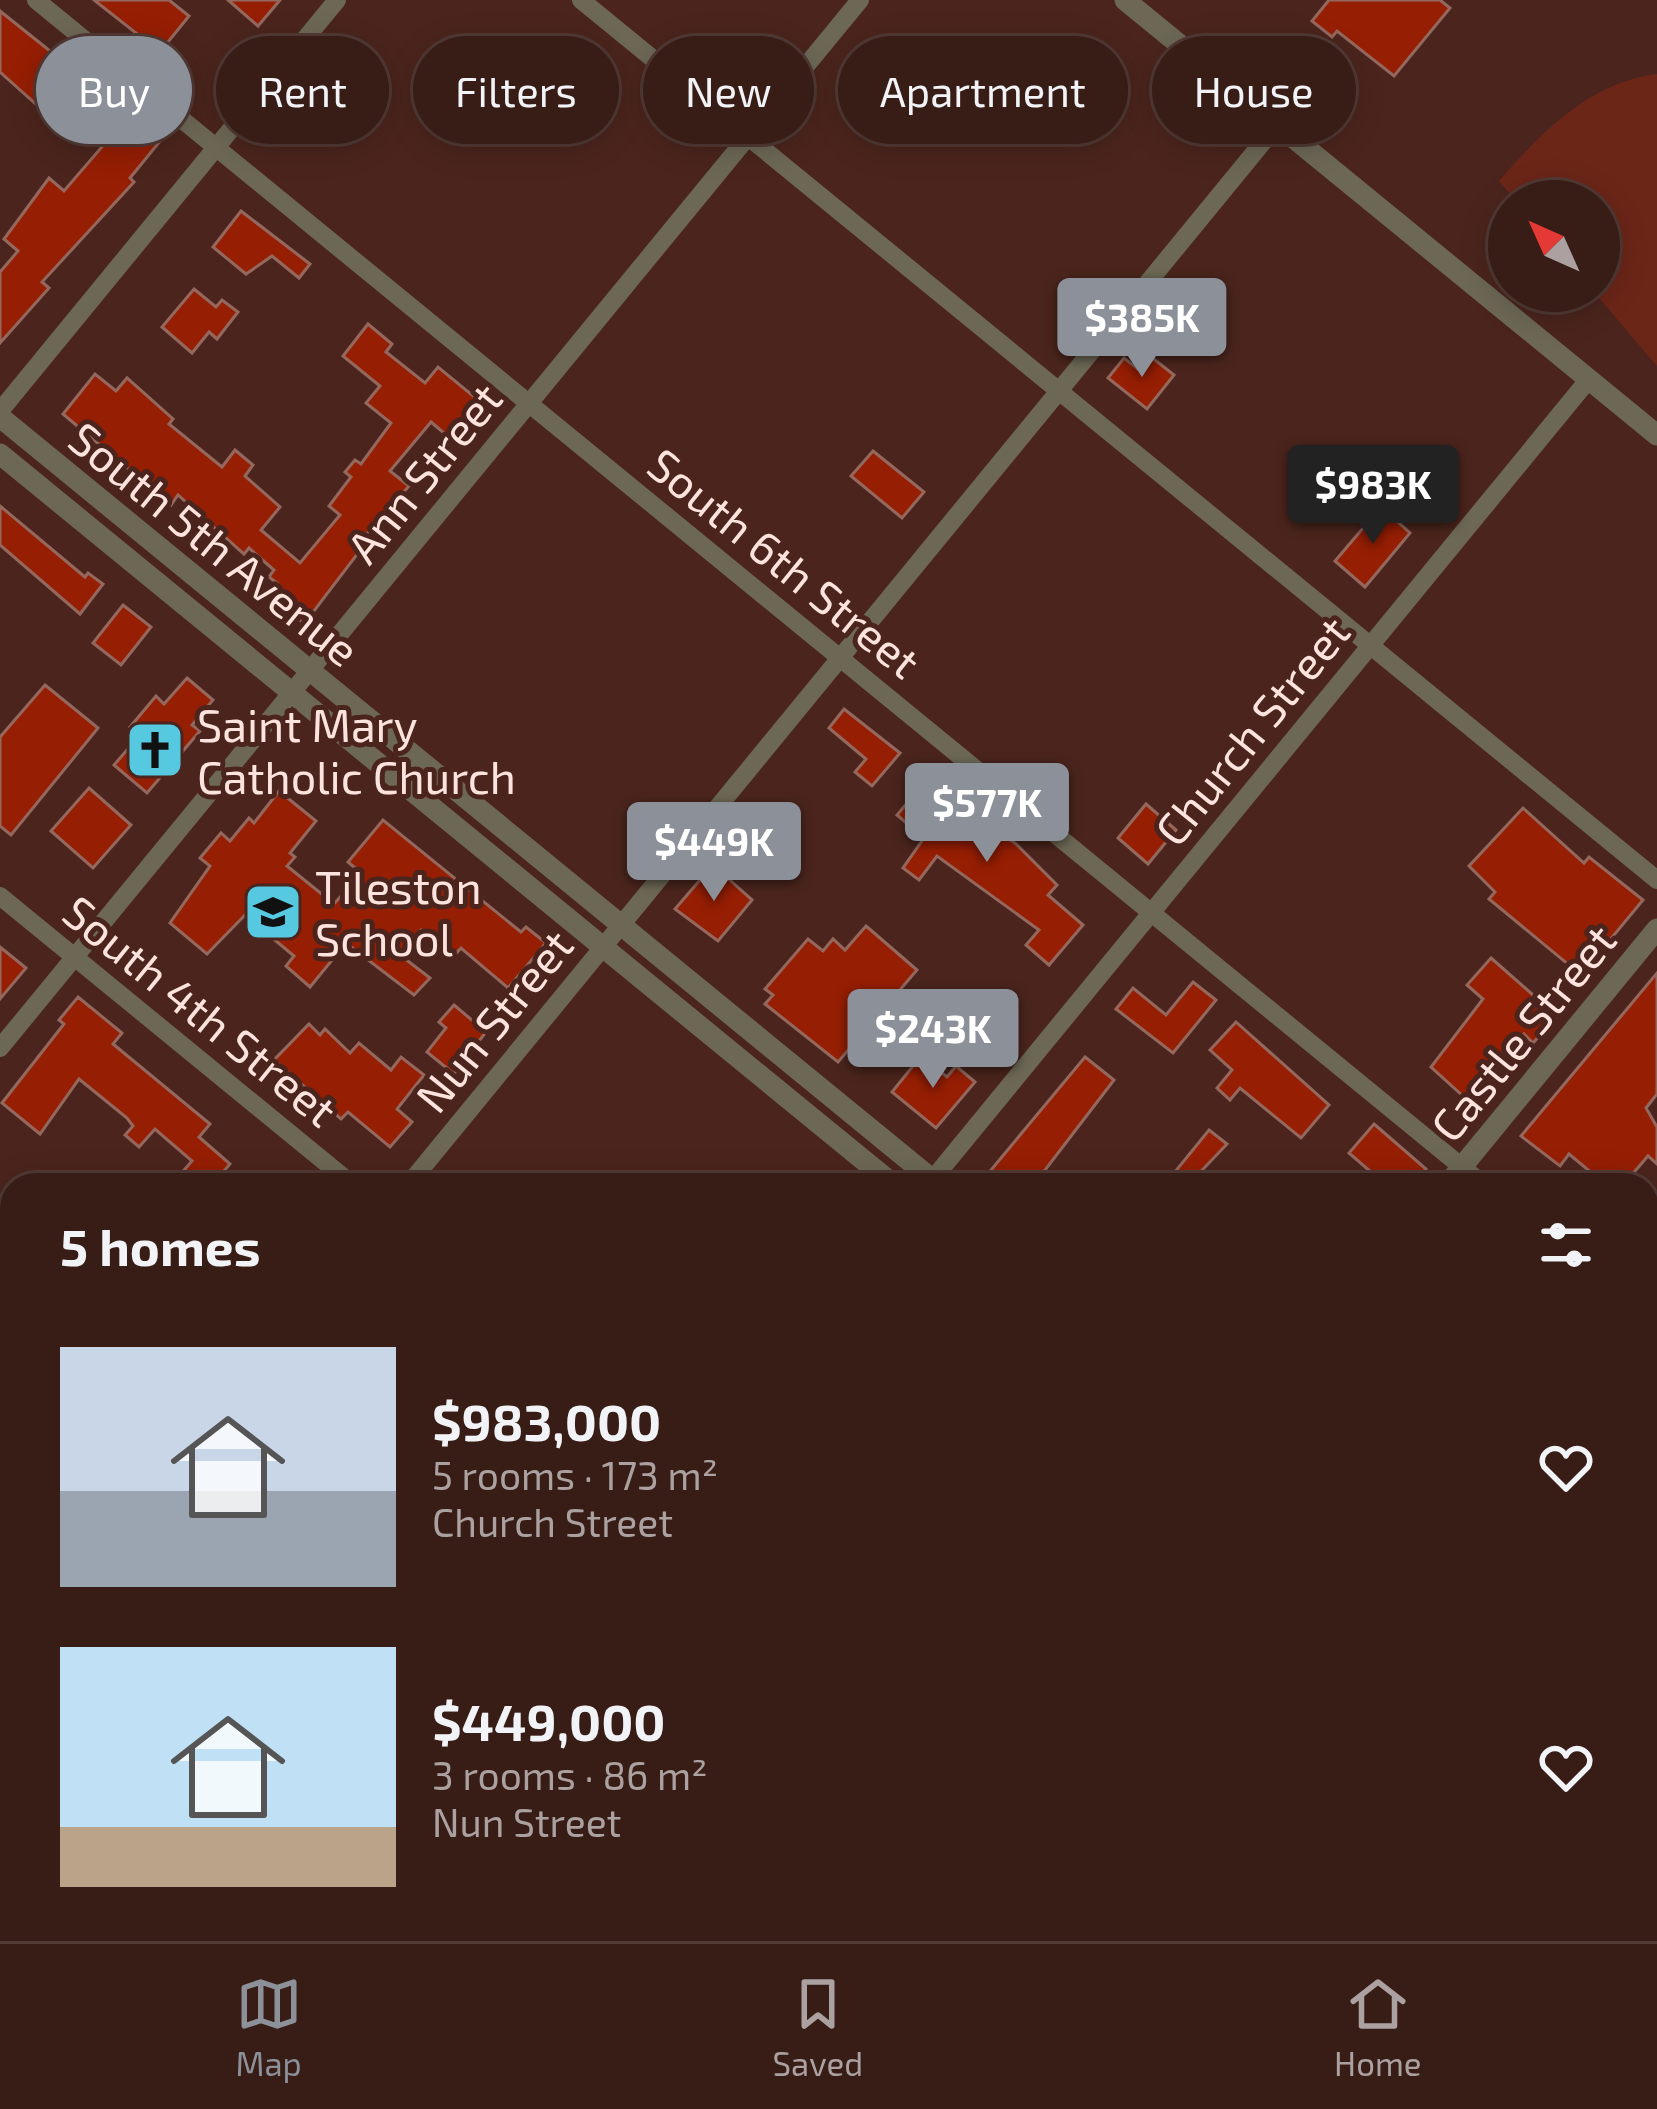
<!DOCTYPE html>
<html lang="en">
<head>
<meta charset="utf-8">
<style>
  body { margin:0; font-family:"Exo 2",sans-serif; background:#432923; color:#f1f3f6; height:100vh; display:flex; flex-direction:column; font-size:45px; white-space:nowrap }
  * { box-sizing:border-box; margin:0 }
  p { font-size:39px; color:#aba1a1 }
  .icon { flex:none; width:66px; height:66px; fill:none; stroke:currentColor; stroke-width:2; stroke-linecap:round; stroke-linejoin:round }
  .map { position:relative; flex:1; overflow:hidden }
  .sheet { position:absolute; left:0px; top:1173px; width:1659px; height:768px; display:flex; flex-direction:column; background:#381c16; border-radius:36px 36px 0 0; box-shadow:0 6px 30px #0003,0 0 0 3px #523a35 }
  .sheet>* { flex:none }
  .hud { position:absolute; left:36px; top:36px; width:1587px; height:108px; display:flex; gap:24px }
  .needle { width:78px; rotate:315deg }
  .controls { position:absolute; left:1488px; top:180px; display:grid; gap:24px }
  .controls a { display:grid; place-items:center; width:132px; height:132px; border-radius:50%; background:#381c16; box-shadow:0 6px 30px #0003,0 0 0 3px #523a35; font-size:60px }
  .price { position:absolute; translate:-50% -102px; padding:0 27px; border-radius:12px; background:#8c9099; color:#fff; font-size:39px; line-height:78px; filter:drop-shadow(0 3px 6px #0008) }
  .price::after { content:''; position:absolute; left:50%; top:72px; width:36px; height:27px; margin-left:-18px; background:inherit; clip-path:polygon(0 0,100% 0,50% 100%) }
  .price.on { background:#222; color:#fff }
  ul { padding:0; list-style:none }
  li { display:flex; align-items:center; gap:36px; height:300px; padding:0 60px }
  li span { display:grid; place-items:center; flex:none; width:336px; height:240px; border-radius:0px; color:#555 }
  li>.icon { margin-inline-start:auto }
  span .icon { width:144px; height:144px; fill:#fffc; stroke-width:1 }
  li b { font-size:51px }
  h2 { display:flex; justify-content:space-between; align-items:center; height:144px; padding:0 60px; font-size:51px }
  .chip { padding:0 42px; border-radius:54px; background:#381c16; box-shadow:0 6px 30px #0003,0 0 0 3px #523a35; font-size:42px; line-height:108px }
  .chip.on { background:#8c9099; color:#fff }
  .dock { display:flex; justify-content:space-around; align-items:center; height:168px; border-top:3px solid #523a35; background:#381c16; font-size:33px; color:#aba1a1 }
  .dock a { display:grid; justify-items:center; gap:6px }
  .dock .on { color:#8c9099 }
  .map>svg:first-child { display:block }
  .green { fill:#6c2618 }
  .building { fill:#961e03; stroke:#95685e; stroke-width:3 }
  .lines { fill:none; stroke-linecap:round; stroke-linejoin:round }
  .minor { stroke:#6d6856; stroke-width:18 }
  .tertiary { stroke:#6d6856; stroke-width:21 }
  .primary { stroke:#a79d79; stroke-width:27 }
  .labels { text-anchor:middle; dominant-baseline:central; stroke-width:10; stroke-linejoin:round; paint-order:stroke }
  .street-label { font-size:45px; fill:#fde3dd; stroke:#4b251d }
  .poi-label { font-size:45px; fill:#fde3dd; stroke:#4b251d; text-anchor:start }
</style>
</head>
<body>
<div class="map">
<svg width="1657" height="1941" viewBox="0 0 1657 1941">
  <rect width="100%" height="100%" fill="#4b251d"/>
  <path class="green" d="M1657,74V366L1593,291H1599V201H1516L1499,181C1541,133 1590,82 1657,74Z"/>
  <g class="building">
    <polygon points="94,0 169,0 189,16 160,52"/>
    <polygon points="228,0 280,0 258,26"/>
    <polygon points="1329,0 1440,0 1450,8 1394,76 1337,31 1332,37 1312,21"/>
    <polygon points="0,11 90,83 56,122 0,72"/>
    <polygon points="1054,40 1074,59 1091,41 1125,74 1104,95 1092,83 1065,110 1047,93 1060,79 1038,57"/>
    <polygon points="122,107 161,140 130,178 134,182 42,282 49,288 0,343 0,272 18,251 4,239 49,178 64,191 107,141 99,134"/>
    <polygon points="241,211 310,264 299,278 272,256 246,274 213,247"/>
    <polygon points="194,289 216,307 222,300 238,312 217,339 209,332 192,353 162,327"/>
    <polygon points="368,324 392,344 386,352 425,383 438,367 483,404 452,440 431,422 390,471 409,486 358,544 362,548 304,624 270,591 277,583 269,577 274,570 249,548 244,554 178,495 171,505 63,414 95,374 116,391 127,378 173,419 169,424 222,467 235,450 253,465 245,476 280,507 261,530 300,563 340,515 329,506 351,477 345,472 355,460 361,464 391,423 366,403 380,386 343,356"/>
    <polygon points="1150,356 1174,375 1147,409 1108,378 1124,358 1139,370"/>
    <polygon points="873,451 924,492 902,518 851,476"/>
    <polygon points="0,506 85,577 88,573 103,584 80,614 0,545"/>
    <polygon points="1381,507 1410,533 1365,587 1335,561"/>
    <polygon points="123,605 151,627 121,665 93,643"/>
    <polygon points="187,678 213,700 192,725 200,731 147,793 114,765 140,735 130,727 156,696 164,704"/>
    <polygon points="45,685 98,728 11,835 0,826 0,737"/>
    <polygon points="844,709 900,753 872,786 855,772 866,759 829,728"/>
    <polygon points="929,777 995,835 998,831 1016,844 1057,885 1048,895 1083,925 1049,965 1026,945 1039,930 937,856 919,880 903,868 924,838 897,815"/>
    <polygon points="89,788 131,825 93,868 51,831"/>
    <polygon points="279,791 316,821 290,853 295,857 287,866 334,904 361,873 348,862 383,820 521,932 526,927 546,943 508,988 461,948 453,957 421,930 400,955 430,978 414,995 346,943 310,987 286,966 294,956 245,915 207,954 170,923 210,866 200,858 221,833 230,841 249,818 254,823"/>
    <polygon points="1146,804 1176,830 1148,864 1118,838"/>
    <polygon points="1523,808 1584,863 1589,857 1643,900 1581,975 1489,899 1495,892 1469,866"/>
    <polygon points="713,865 752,900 718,941 675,909"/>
    <polygon points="866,926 917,970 838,1062 765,1004 773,995 765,989 808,939 823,951 833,939 845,950"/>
    <polygon points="0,947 26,968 0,999"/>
    <polygon points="1491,958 1557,1016 1533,1043 1524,1034 1490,1073 1499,1082 1475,1107 1431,1067 1483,999 1467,985"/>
    <polygon points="1657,973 1657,1094 1646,1108 1657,1127 1657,1164 1648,1156 1623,1185 1583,1185 1593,1174 1569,1154 1560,1166 1521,1136"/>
    <polygon points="1193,982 1216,1000 1173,1053 1116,1009 1133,988 1166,1015"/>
    <polygon points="78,997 122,1033 113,1044 210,1124 199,1137 230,1164 212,1185 171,1185 192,1161 155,1129 139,1147 125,1135 133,1126 127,1118 79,1079 40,1134 2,1103 64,1024 59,1020"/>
    <polygon points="454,1005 486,1032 454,1074 427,1052 446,1028 439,1022"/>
    <polygon points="1236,1022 1329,1105 1301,1138 1240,1088 1230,1100 1217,1088 1232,1070 1210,1050"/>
    <polygon points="309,1024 320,1035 325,1029 350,1053 359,1043 391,1070 401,1057 424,1075 397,1109 412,1122 390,1147 348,1112 341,1119 274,1060"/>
    <polygon points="921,1056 947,1077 956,1066 975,1082 936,1128 892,1092"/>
    <polygon points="1085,1057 1114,1080 1045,1170 1063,1185 998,1185 986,1176"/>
    <polygon points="1374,1124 1426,1169 1413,1185 1386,1185 1349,1153"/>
    <polygon points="1209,1130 1227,1144 1188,1185 1174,1173"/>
  </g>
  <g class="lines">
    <g class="minor">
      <polyline points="36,0 1484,1185"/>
      <polyline points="581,0 1657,880"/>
      <polyline points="0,411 337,0"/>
      <polyline points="0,896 353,1185"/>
      <polyline points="0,1048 860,0"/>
      <polyline points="408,1185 1277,125"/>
      <polyline points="928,1185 1589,379"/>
      <polyline points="1647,1319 1657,1327"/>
      <polyline points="1647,1578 1657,1566"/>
      <polyline points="0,1682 12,1668"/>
      <polyline points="0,1826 12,1836"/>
      <polyline points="126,1929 141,1941"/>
      <polyline points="1263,1929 1277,1941"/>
      <polyline points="308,1941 318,1929"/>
      <polyline points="1349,1941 1359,1929"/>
    </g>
    <g class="tertiary">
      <polyline points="1125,0 1657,435"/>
      <polyline points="0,417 939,1185"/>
      <polyline points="0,454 894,1185"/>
      <polyline points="1447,1185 1657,929"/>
      <polyline points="1647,1765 1657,1773"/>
      <polyline points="1647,1802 1657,1810"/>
      <polyline points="827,1941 837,1929"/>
    </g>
    <g class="primary">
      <polyline points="0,1343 12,1353"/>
      <polyline points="0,1378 12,1388"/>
      <polyline points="668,1929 682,1941"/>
      <polyline points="715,1929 729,1941"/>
    </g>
  </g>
  <defs>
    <symbol id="church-square" viewBox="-11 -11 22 22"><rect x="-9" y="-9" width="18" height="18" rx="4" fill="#56c9e1" stroke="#4b251d"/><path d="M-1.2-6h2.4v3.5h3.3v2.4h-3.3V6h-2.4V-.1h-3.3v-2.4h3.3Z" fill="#111"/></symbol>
    <symbol id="school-square" viewBox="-11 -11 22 22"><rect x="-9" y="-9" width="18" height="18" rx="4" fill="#56c9e1" stroke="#4b251d"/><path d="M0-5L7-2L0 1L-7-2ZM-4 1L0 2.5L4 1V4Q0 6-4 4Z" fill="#111"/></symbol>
  </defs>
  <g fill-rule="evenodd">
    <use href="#church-square" x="122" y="717" width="66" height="66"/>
    <use href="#school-square" x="240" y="879" width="66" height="66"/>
  </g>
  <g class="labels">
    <g class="street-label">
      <text transform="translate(423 472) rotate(-51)">Ann Street</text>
      <text transform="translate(215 543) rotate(39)">South 5th Avenue</text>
      <text transform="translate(785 562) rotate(39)">South 6th Street</text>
      <text transform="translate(1251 730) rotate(-51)">Church Street</text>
      <text transform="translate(201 1010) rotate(39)">South 4th Street</text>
      <text transform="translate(493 1020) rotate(-51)">Nun Street</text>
      <text transform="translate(1522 1032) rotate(-51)">Castle Street</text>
    </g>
    <g class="poi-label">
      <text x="197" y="724">Saint Mary<tspan x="197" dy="52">Catholic Church</tspan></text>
      <text x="315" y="886">Tileston<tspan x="315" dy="52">School</tspan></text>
    </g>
  </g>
</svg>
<div class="controls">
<a><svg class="needle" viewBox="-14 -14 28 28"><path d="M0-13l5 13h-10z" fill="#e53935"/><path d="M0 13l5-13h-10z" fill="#aba1a1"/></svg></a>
</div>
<b class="price" style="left:1142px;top:380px">$385K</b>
<b class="price on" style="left:1373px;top:547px">$983K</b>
<b class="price" style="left:987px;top:865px">$577K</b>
<b class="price" style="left:714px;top:904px">$449K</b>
<b class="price" style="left:933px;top:1091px">$243K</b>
<div class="hud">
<a class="chip on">Buy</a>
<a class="chip">Rent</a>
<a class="chip">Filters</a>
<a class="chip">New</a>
<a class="chip">Apartment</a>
<a class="chip">House</a>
</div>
<section class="sheet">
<h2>5 homes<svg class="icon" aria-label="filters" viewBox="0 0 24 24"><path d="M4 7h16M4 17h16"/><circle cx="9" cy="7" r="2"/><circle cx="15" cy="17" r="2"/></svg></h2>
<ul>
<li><span style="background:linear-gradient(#c9d6e8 60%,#9aa5b1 0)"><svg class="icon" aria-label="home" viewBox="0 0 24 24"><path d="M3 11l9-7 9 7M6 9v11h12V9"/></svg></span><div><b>$983,000</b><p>5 rooms · 173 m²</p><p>Church Street</p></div><svg class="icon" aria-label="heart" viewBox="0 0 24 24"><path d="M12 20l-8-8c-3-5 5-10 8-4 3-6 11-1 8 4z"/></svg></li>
<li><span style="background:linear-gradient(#bfe0f5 75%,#b9a48a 0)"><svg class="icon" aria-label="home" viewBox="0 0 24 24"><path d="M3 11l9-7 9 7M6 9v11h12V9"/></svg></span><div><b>$449,000</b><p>3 rooms · 86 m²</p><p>Nun Street</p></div><svg class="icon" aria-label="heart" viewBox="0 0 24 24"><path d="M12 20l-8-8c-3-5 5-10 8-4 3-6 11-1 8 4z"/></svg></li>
</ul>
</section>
</div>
<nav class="dock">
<a class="on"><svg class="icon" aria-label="map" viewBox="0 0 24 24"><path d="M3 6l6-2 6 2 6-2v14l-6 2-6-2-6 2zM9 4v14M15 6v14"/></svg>Map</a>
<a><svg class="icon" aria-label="saved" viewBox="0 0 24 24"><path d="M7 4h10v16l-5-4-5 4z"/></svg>Saved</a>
<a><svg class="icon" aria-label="home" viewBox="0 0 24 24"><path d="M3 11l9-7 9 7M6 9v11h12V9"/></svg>Home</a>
</nav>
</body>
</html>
